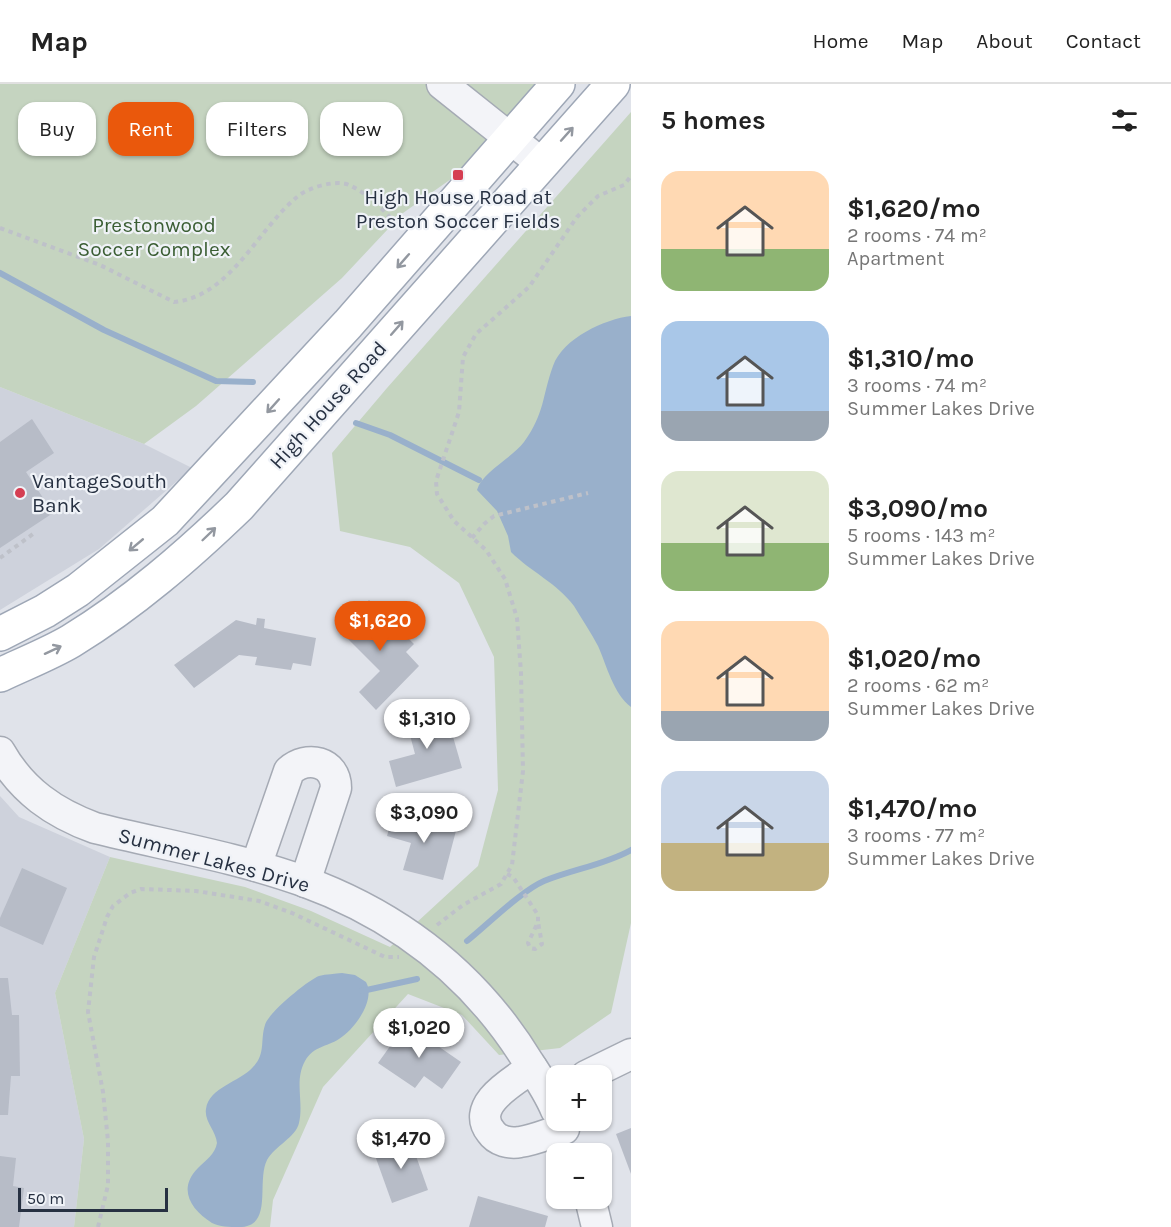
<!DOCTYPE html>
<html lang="en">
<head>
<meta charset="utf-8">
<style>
  body { margin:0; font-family:Karla,sans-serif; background:#f6f6f6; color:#222; height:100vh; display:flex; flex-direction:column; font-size:22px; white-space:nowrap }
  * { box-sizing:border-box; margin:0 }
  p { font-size:20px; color:#767676 }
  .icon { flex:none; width:33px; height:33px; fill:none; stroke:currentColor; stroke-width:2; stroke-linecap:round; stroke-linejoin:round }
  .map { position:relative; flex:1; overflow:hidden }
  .details { display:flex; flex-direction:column; background:#fff; width:540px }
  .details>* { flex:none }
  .hud { position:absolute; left:18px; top:18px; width:522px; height:54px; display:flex; gap:12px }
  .controls { position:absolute; left:546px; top:981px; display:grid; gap:12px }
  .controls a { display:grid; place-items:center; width:66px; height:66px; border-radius:12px; background:#fff; box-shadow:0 2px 4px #0004; font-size:30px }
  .scale { position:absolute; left:18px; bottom:15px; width:150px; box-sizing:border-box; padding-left:6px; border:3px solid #273142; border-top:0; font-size:16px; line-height:21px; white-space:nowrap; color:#273142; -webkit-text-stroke:4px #eff2f7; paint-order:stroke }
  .price { position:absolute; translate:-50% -51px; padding:0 14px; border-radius:21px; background:#fff; color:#222; font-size:20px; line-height:39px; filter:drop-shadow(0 2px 3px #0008) }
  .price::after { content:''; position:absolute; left:50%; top:36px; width:18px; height:14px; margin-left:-9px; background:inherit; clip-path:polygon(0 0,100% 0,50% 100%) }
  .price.on { background:#ea580c; color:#fff }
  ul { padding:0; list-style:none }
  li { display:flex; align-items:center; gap:18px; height:150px; padding:0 30px }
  li span { display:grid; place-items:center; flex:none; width:168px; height:120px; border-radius:18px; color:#555 }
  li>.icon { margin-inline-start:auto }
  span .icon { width:72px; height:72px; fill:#fffc; stroke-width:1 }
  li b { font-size:26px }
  h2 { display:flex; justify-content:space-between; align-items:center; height:72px; padding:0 30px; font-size:26px }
  .tag { padding:0 21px; border-radius:18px; background:#fff; box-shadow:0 2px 4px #0004; font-size:21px; line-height:54px }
  .tag.on { background:#ea580c; color:#fff }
  header { display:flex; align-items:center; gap:36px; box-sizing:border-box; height:84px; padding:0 30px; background:#fff; border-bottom:2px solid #e0e0e0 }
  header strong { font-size:28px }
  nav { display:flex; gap:33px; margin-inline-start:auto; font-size:21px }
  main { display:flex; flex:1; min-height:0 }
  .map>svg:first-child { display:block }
  .built { fill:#ced2dc }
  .green { fill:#c5d4c0 }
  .water { fill:#99b0cb }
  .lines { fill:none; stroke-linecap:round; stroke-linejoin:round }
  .stream { stroke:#99b0cb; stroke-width:6 }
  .building { fill:#b7bcc7 }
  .minor-casing { stroke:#a5aab4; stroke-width:33 }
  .major-casing { stroke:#9ea7b6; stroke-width:36 }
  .path { stroke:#bec1c9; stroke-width:4; stroke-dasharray:4.5 4.5; stroke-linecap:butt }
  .minor { stroke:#f3f4f8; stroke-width:30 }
  .major { stroke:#fff; stroke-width:33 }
  .oneway { stroke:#9398a0 }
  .poi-dot { fill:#d53e52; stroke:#eff2f7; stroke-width:2 }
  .labels { text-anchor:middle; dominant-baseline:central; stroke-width:4.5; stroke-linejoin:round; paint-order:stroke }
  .poi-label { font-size:21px; fill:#273142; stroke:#eff2f7 }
  .park-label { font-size:21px; fill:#3b5e34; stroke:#eff2f7 }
  .street-label { font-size:21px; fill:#273142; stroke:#eff2f7 }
</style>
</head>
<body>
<header>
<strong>Map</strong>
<nav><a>Home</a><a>Map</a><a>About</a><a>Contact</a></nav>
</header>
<main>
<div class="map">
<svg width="631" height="1143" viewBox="0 0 631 1143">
  <rect width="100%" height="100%" fill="#e0e3ea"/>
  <g class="built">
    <polygon points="0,303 144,360 192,384 99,465 0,526"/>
    <polygon points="0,712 19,733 110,773 55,909 84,1055 74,1143 0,1143"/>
  </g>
  <g class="green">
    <polygon points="0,0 544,0 451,95 403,129 342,194 196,322 144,360 0,303"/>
    <polygon points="631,28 631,839 611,929 560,964 499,971 462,931 408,910 323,1003 273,1116 270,1143 74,1143 84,1055 55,909 110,773 245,803 311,827 390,863 478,782 498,706 494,573 459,499 410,463 340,447 332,369 387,304"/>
  </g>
  <g class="water">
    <path d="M631,232V623C613,609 607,582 598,562C591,549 582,535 574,522C557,499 531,488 511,468L508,452L497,427L477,406C482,388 511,375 524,358C545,329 542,312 553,282C563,254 605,235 631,232Z"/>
    <path d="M342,889L355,891L366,898C376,916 355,945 339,955C326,963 314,962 305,977C294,997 304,1018 299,1039C296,1053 275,1062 267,1076C256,1098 274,1143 239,1143C229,1143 220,1143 212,1139C191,1126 177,1105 198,1084C206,1076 215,1070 217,1059C216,1047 204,1037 206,1025C209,1003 240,998 253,983C266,970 260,956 265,941C267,930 308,896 319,892C326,890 335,890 342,889Z"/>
  </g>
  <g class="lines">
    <g class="stream">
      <polyline points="0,189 104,246 216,297 253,298"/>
      <polyline points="356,339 390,351 479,396"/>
      <path d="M467,857C487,841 521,807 544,797C573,785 604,781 631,766"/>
      <polyline points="362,907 417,895"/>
    </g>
  </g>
  <g class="building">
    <polygon points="32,335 54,369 26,388 53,429 0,464 0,358"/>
    <polygon points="369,516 414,560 406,568 419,582 376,626 359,608 380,587 339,546"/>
    <polygon points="257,534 265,535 264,544 316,554 311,582 293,579 291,586 255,581 257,573 239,571 194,604 174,581 236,536 256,541"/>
    <polygon points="445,625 462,684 396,703 389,677 415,670 406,636"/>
    <polygon points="394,727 457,743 443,796 403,786 411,759 387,752"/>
    <polygon points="22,784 67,804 43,861 0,842 0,834"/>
    <polygon points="0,894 8,894 12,931 19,931 20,992 11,992 8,1031 0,1031"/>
    <polygon points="406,940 461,978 442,1005 424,992 415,1004 378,979"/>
    <polygon points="631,1044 631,1090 616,1050"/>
    <polygon points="409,1052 428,1106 392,1119 373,1066"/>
    <polygon points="0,1072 16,1074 13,1102 24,1104 19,1143 0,1143"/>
    <polygon points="478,1112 548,1132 545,1143 469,1143"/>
  </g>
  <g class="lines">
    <defs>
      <g id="minor">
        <polyline points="442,0 541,79"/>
        <path d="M0,668C22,707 54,729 95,744C164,761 236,773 303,797C399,832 476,892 529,979C539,994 549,1009 556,1026"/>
        <path d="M256,782L289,687C307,671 336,677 336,704L305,798"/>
        <path d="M532,984C514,997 469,1021 491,1048C497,1057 510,1060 520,1058C535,1056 550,1049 564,1045"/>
        <polyline points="586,992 631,970"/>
        <polyline points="590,1114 597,1143"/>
      </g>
      <g id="major">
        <polyline points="0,550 45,527 78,506 165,437 348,240 558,0"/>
        <path d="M0,591C23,580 49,570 71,557C133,519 187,472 239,422L613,0"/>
      </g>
    </defs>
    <use href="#minor" class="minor-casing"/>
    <use href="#major" class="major-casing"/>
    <g class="path">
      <path d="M0,144L100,181L174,218C230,213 258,145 297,113C307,104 336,95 349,101C367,109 385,127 398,142"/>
      <polyline points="472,454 484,440 494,432 588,409"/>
      <polyline points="0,474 33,450"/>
      <polyline points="507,790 513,793 538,831 538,838 528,859 530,864 535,865 542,860 538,838"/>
      <polyline points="437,841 463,821 501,800 512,781 523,687 521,589 517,534 505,495 486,466 454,437 437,410 436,397 459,328 463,273 476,250 529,203 577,133 598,112 624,101 631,92"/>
      <polyline points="98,1143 108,1101 108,1057 103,1008 88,928 94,873 107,833 113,822 130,809 141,805 196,807 259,817 292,829 385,873 399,873"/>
    </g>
    <use href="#minor" class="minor"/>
    <use href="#major" class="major"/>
  </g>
  <defs><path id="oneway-shaft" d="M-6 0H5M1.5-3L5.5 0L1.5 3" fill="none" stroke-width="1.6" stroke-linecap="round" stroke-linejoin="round" transform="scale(1.5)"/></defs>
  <g class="oneway">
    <use href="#oneway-shaft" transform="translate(567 50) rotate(-48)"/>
    <use href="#oneway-shaft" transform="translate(403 177) rotate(131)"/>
    <use href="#oneway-shaft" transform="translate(397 244) rotate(-49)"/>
    <use href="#oneway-shaft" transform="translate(273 322) rotate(132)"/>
    <use href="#oneway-shaft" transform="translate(209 450) rotate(-44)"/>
    <use href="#oneway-shaft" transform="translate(136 461) rotate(140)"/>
    <use href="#oneway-shaft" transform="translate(53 566) rotate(-25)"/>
  </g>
  <g class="poi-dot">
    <rect x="452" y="85" width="12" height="12" rx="3"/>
    <circle cx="20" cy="409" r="6"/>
  </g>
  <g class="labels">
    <g class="poi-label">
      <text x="458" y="113">High House Road at<tspan x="458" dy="24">Preston Soccer Fields</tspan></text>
      <text x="32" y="397" text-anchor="start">VantageSouth<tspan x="32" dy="24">Bank</tspan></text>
    </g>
    <g class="park-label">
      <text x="154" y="141">Prestonwood<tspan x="154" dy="24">Soccer Complex</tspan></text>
    </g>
    <g class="street-label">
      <text transform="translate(328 321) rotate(-48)">High House Road</text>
      <text transform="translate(214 776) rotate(15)">Summer Lakes Drive</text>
    </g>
  </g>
</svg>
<div class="controls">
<a>+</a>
<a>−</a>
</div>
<div class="scale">50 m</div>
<b class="price on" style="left:380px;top:568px">$1,620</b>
<b class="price" style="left:427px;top:666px">$1,310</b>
<b class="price" style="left:424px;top:760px">$3,090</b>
<b class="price" style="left:419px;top:975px">$1,020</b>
<b class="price" style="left:401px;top:1086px">$1,470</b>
<div class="hud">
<a class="tag">Buy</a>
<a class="tag on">Rent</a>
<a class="tag">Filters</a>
<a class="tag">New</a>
</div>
</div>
<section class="details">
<h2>5 homes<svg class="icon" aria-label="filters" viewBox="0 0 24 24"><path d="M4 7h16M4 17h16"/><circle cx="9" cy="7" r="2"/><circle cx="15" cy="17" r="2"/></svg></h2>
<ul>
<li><span style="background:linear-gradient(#ffd9b3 65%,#8fb573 0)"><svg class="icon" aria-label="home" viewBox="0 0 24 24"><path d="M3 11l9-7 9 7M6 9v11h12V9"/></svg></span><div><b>$1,620/mo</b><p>2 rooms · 74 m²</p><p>Apartment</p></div></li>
<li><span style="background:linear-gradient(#a9c7e8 75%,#9aa5b1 0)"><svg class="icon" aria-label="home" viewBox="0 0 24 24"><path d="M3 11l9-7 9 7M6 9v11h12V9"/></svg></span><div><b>$1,310/mo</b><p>3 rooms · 74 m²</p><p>Summer Lakes Drive</p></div></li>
<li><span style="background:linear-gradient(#dfe7d0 60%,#8fb573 0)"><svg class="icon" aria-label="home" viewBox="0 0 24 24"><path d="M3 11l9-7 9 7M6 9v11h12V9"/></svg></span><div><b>$3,090/mo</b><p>5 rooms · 143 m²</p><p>Summer Lakes Drive</p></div></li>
<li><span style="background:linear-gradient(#ffd9b3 75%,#9aa5b1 0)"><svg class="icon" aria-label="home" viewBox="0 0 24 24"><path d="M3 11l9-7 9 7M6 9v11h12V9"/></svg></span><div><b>$1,020/mo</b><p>2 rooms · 62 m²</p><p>Summer Lakes Drive</p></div></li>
<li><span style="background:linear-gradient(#c9d6e8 60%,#c2b280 0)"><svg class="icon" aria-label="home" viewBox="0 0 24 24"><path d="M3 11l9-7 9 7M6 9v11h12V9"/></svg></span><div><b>$1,470/mo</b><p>3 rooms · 77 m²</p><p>Summer Lakes Drive</p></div></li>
</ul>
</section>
</main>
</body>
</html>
